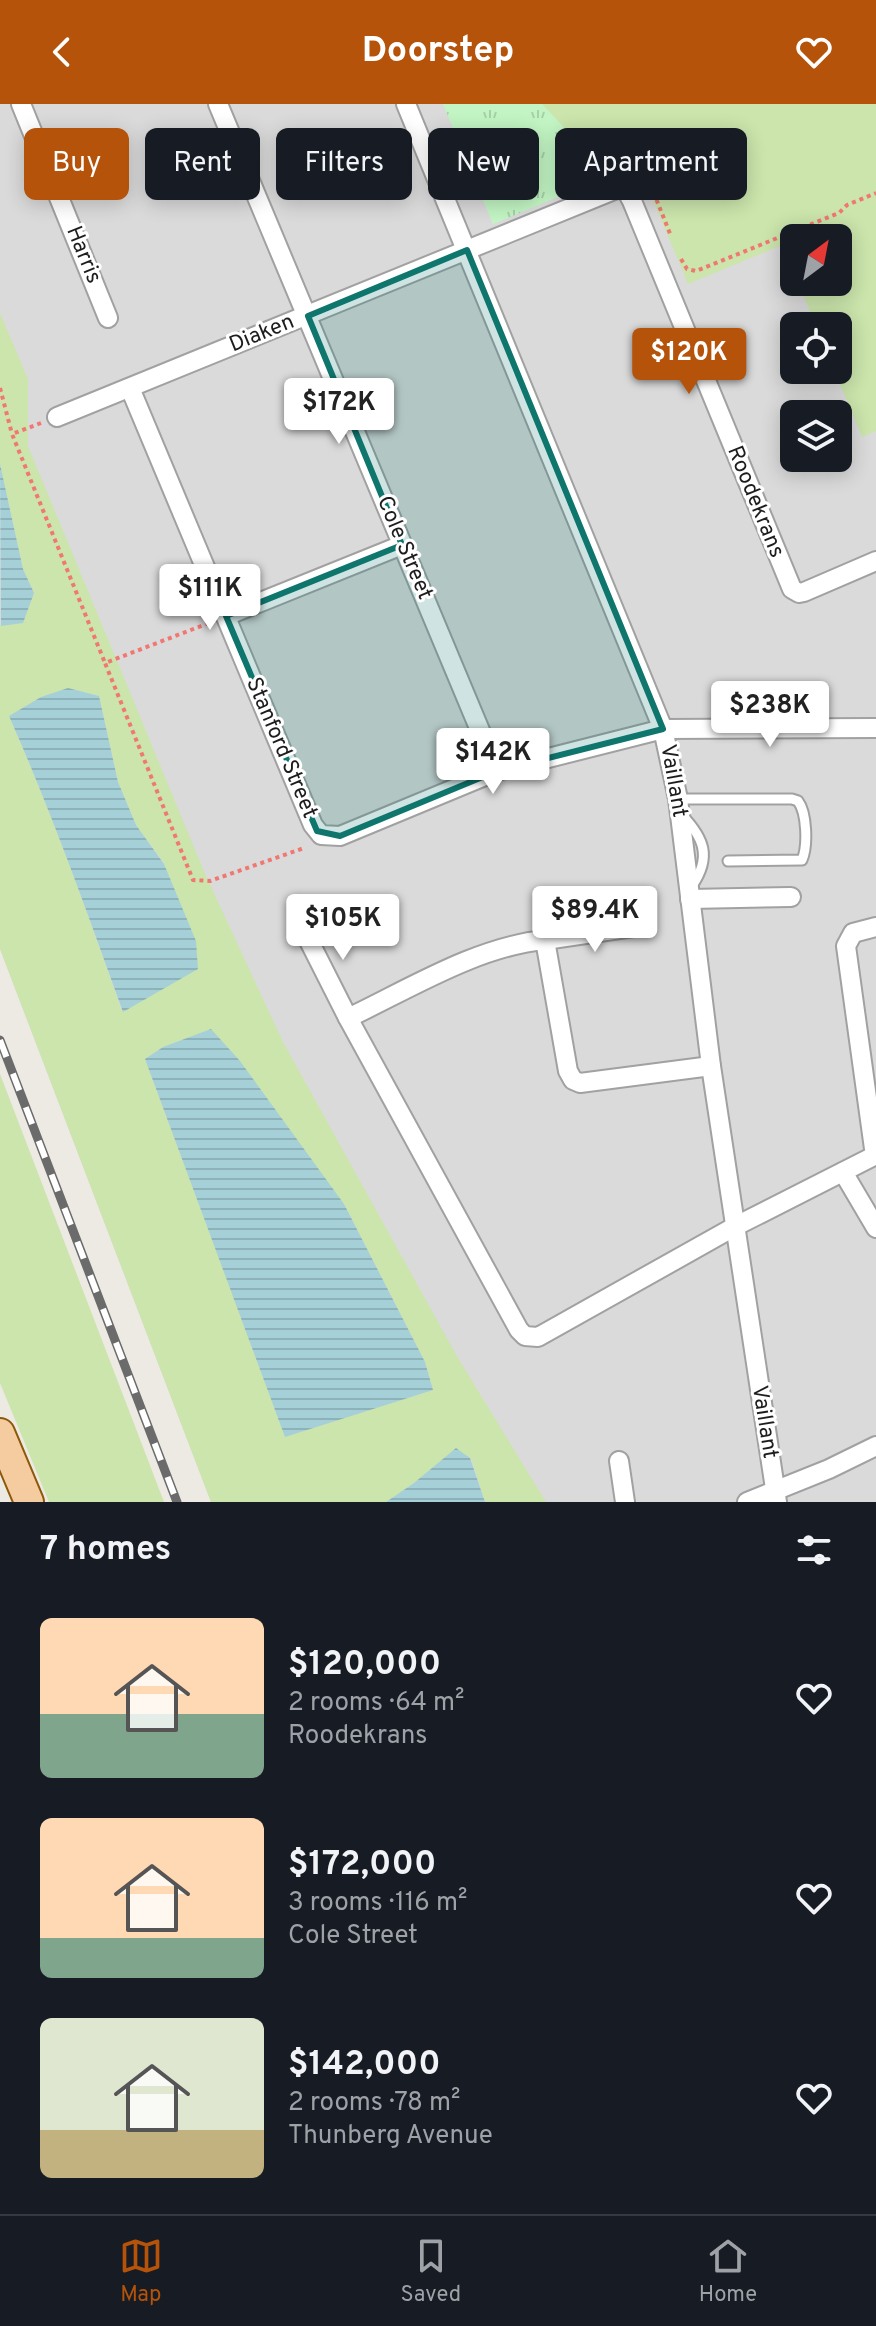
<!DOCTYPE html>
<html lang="en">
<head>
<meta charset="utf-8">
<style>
  body { margin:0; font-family:Overpass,sans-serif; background:#242831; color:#f1f3f6; height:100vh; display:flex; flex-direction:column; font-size:30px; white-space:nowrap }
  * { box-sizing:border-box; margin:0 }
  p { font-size:26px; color:#9ea1a6 }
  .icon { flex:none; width:44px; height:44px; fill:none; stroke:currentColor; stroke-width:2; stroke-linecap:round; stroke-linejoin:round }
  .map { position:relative; height:1398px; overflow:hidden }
  .sheet { display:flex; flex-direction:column; background:#171b24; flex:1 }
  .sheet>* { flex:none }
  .top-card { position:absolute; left:24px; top:24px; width:828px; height:72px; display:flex; gap:16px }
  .needle { width:52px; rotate:32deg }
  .fabs { position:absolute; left:780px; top:120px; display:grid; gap:16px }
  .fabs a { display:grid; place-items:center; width:72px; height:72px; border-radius:12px; background:#171b24; box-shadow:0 4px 20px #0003; font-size:40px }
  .price { position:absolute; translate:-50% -68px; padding:0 18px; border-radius:8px; background:#fff; color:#222; font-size:26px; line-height:52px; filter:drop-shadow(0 2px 4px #0008) }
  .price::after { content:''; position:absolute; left:50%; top:48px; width:24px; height:18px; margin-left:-12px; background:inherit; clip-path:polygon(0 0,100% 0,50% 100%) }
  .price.on { background:#b45309; color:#fff }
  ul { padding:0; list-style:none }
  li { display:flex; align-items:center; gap:24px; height:200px; padding:0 40px }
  li span { display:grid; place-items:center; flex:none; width:224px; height:160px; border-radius:12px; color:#555 }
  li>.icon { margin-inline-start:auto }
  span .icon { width:96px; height:96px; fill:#fffc; stroke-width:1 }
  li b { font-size:34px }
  h2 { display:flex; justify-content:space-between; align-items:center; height:96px; padding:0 40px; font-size:34px }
  .tag { padding:0 28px; border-radius:12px; background:#171b24; box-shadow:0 4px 20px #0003; font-size:28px; line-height:72px }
  .tag.on { background:#b45309; color:#fff }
  header { display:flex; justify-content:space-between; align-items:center; height:104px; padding:0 40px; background:#b45309; color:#fff; font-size:36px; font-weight:700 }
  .tab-bar { display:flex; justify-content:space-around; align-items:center; height:112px; border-top:2px solid #363941; background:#171b24; font-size:22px; color:#9ea1a6 }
  .tab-bar a { display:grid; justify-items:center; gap:4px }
  .tab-bar .on { color:#b45309 }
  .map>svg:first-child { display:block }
  .residential { fill:#dbdada; fill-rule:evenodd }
  .grass { fill:#cbe5ac; fill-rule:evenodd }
  .park { fill:url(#park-tufts) }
  .water { fill:url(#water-rules) }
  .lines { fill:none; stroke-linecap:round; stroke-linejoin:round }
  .service-casing { stroke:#a1a1a1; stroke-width:13 }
  .minor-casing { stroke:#a1a1a1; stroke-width:22 }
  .primary-casing { stroke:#8c580a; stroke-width:32 }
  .path { stroke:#f07772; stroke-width:4; stroke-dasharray:4 4; stroke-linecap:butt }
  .service { stroke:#fff; stroke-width:9 }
  .minor { stroke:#fff; stroke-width:18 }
  .primary { stroke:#f5cba0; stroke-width:28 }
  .rail-casing { stroke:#6b6b6b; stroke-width:9 }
  .rail { stroke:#fff; stroke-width:6; stroke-dasharray:18; stroke-linecap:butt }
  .marked { fill:#0f766e; fill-opacity:0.2; stroke:#0f766e; stroke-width:6; stroke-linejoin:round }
  .labels { text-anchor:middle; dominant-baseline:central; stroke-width:6; stroke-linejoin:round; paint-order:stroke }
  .street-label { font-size:22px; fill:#1d1d1d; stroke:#fff }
</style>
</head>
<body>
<header><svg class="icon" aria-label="back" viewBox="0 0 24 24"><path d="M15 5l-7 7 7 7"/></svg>Doorstep<svg class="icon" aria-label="heart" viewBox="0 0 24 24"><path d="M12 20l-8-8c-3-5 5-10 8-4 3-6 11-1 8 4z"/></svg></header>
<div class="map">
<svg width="876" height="1398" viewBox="0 0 876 1398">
  <defs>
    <pattern id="park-tufts" width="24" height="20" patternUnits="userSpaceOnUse" patternTransform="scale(2)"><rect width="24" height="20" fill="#c2f5c3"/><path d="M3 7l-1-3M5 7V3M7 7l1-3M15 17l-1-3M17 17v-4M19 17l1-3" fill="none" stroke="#a6d2a7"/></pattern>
    <pattern id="water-rules" width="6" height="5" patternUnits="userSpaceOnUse" patternTransform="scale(2)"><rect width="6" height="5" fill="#a6d0d8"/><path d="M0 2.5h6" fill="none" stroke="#8eb2b9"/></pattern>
  </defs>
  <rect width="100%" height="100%" fill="#ede9e3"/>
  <path class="residential" d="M0,0H876V1398H211L0,845ZM794,134H838V178H794ZM794,222H838V266H794ZM794,310H838V354H794Z"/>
  <g class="grass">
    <polygon points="542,0 876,0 876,327 862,333 834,266 838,266 838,222 816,222 798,178 838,178 838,134 794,134 794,169 782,141 688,180 638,60 598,76 588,49"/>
    <path d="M0,209L28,275V342L206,772L283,938L458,1254L546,1398H485L471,1354L414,1379L386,1398H211L0,845V521L23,518L34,489L23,465L0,360ZM99,592L118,678L136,721L164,759L122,907C87,808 52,709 9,612ZM163,943L344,1100L425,1258L433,1286L285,1332L145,955Z"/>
    <polygon points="0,970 164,1398 49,1398 0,1279"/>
  </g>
  <polygon class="park" points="443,0 542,0 588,49 598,76 493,120"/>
  <g class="water">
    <polygon points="0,360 23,465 34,489 23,519 1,522"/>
    <path d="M68,584L99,592L118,678L136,721L164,760L196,837L198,865L123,908C87,808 52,709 9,612L41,593Z"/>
    <polygon points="211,925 240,957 344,1100 425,1258 433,1286 285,1333 145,955 163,943"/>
    <polygon points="456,1344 470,1354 485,1398 386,1398 414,1379"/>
  </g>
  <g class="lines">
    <defs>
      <g id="service">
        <path d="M678,695H792L798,697C807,709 808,742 802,756L728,757"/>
        <path d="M682,711C704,734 712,753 692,782"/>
      </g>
      <g id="minor">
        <polyline points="21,0 108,214"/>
        <polyline points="218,0 497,667"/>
        <polyline points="406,0 663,625 678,695 711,962 777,1398"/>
        <polyline points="130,284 313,721 321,731 340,732 497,667 663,625 876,624"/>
        <polyline points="57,313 619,84 626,86 632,97 792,485 799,489 804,488 876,457"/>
        <polyline points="226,512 402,441"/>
        <polyline points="690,795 791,793"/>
        <polyline points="301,821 348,914"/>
        <polyline points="545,836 640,822"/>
        <path d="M711,962L580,979L573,976L568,967L545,836C478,842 409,885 348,914L519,1226L525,1232L538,1233L734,1123L876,1051"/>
        <polyline points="875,1052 846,842 853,829 876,823"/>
        <polyline points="843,1068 876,1124"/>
        <polyline points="619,1357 625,1398"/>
        <polyline points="747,1398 829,1365 876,1342"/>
      </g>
      <polyline id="primary" points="0,1329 29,1398"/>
    </defs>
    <use href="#service" class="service-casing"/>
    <use href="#minor" class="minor-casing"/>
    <use href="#primary" class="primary-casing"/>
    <g class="path">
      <polyline points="633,68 643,62 671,132"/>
      <polyline points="681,155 687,165 696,167 839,109 847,101 876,89"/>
      <polyline points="0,284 12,330"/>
      <polyline points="41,319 12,330 105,559"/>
      <polyline points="209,519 105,559 193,776 210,777 304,744"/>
    </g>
    <use href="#service" class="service"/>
    <use href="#minor" class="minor"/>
    <use href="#primary" class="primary"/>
    <defs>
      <polyline id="rail" points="0,936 177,1398"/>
    </defs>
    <use href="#rail" class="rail-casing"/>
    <use href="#rail" class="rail"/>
  </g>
  <path class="marked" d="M467,146L663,625L497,667L340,732L317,727L226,512L402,441L308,212Z"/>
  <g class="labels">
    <g class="street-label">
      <text transform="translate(83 151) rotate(68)">Harris</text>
      <text transform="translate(262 230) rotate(-22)">Diaken</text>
      <text transform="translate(755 398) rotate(68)">Roodekrans</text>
      <text transform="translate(404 444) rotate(67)">Cole Street</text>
      <text transform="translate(281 644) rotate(67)">Stanford Street</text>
      <text transform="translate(673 677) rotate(80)">Vaillant</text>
      <text transform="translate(764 1318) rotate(81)">Vaillant</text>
    </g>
  </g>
</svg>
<div class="fabs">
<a><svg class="needle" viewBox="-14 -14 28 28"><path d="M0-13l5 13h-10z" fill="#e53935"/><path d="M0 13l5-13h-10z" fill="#9ea1a6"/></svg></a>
<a><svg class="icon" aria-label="locate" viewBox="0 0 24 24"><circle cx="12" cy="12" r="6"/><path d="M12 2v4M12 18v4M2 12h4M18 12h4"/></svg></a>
<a><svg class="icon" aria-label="layers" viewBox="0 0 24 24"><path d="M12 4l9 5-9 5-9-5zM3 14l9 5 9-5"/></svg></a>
</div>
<b class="price on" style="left:689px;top:292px">$120K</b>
<b class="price" style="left:339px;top:342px">$172K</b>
<b class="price" style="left:210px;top:528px">$111K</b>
<b class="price" style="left:770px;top:645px">$238K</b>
<b class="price" style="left:493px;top:692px">$142K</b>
<b class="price" style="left:595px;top:850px">$89.4K</b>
<b class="price" style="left:343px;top:858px">$105K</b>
<div class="top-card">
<a class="tag on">Buy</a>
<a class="tag">Rent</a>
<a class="tag">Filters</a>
<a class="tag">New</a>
<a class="tag">Apartment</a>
</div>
</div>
<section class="sheet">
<h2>7 homes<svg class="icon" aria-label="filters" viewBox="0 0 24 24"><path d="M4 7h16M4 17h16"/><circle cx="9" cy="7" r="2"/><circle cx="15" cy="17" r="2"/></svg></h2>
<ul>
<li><span style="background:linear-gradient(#ffd9b3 60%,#7fa58c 0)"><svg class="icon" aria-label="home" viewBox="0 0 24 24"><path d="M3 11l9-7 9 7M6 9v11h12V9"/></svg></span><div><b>$120,000</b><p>2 rooms · 64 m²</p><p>Roodekrans</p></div><svg class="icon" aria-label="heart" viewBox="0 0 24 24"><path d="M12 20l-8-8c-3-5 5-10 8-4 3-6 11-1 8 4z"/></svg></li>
<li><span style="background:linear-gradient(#ffd9b3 75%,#7fa58c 0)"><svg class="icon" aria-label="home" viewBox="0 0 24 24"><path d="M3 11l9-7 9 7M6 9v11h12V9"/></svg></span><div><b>$172,000</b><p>3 rooms · 116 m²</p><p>Cole Street</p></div><svg class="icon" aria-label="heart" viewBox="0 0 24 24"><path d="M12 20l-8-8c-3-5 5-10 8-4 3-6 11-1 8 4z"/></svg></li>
<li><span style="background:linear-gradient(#dfe7d0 70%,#c2b280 0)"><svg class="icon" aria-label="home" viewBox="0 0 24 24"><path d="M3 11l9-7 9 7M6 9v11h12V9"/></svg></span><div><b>$142,000</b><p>2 rooms · 78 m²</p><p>Thunberg Avenue</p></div><svg class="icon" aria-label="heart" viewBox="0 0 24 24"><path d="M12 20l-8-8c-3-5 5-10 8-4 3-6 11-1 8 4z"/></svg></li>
</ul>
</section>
<nav class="tab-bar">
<a class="on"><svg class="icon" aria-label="map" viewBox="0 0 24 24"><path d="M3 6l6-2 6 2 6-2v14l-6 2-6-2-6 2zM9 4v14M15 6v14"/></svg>Map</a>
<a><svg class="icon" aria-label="saved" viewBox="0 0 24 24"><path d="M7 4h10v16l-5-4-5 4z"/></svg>Saved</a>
<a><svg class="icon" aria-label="home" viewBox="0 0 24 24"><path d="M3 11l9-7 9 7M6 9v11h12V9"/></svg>Home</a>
</nav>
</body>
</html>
